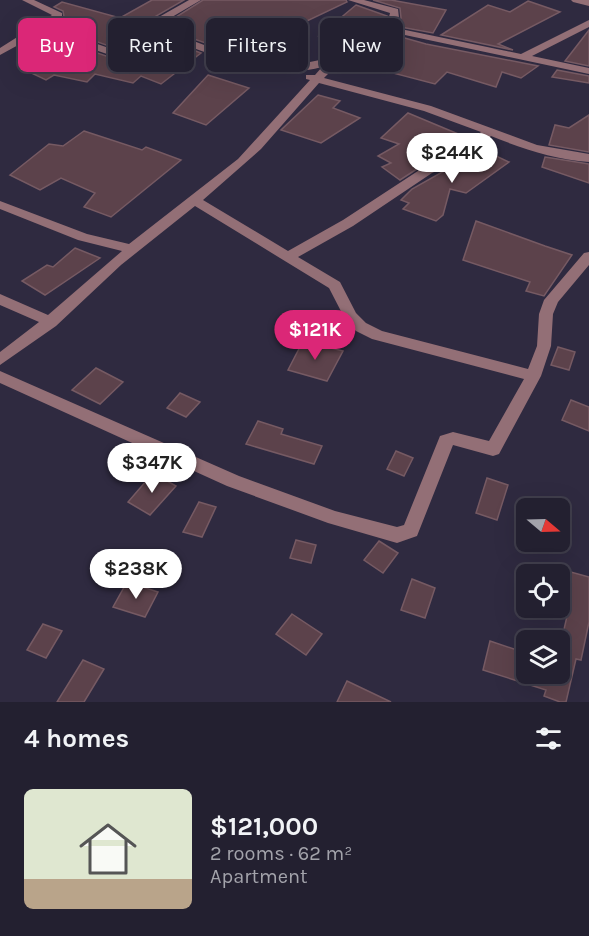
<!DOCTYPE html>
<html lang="en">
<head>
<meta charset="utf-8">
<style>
  body { margin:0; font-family:Karla,sans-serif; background:#2b2838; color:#f1f3f6; height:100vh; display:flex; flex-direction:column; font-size:22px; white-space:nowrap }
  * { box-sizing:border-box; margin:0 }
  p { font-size:20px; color:#a3a3ab }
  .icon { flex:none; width:33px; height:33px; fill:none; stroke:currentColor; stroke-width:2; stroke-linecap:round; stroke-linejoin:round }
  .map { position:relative; height:702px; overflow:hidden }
  .side { display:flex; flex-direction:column; background:#232030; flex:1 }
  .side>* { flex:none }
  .hud { position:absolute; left:18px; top:18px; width:554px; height:54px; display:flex; gap:12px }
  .needle { width:39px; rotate:109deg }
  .buttons { position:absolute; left:516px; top:498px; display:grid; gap:12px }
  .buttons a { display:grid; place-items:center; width:54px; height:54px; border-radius:9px; background:#232030; box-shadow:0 6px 24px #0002,0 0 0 2px #403e4c; font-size:30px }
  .price { position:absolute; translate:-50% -51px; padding:0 14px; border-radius:21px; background:#fff; color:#222; font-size:20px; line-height:39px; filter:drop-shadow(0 2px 3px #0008) }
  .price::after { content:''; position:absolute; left:50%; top:36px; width:18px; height:14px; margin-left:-9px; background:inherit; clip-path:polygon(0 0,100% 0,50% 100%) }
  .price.active { background:#db2777; color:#fff }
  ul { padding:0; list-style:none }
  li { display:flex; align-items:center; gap:18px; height:150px; padding:0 24px }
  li+li { border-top:2px solid #403e4c }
  li span { display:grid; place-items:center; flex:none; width:168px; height:120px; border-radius:9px; color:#555 }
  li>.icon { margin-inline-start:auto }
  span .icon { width:72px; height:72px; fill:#fffc; stroke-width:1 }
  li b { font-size:26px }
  h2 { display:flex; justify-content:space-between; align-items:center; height:72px; padding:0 24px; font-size:26px }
  .pill { padding:0 21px; border-radius:9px; background:#232030; box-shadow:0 6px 24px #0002,0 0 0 2px #403e4c; font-size:21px; line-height:54px }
  .pill.active { background:#db2777; color:#fff }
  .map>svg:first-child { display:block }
  .building { fill:#5c424b; stroke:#765a63; stroke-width:1.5 }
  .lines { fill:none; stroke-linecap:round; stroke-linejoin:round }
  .minor { fill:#936f76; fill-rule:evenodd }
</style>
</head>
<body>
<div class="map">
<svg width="589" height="702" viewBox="0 0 589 702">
  <rect width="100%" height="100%" fill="#2f2a40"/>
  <g class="building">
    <polygon points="152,0 184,0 106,45 53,26 64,17 63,11 54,7 62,2 120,18"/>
    <polygon points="203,0 346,0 347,2 248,49 230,30 211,45 160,27"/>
    <polygon points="373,0 391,0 446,10 433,33 395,26 401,18 400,8"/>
    <polygon points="528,1 560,12 498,44 513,50 441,35 488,5 510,12"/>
    <polygon points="356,5 387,16 351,44 319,36"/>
    <polygon points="589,30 589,66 565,61"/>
    <polygon points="148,33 201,53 161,84 141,76 133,83 95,74 87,82 54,75 46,80 23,69 52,55 40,51 48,47 32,40 42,34 106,56"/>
    <polygon points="387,33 426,44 538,66 521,78 502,72 496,87 447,72 435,84 378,69 375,71 355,66 374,49 367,48"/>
    <polygon points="557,70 589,76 589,83 552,77"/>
    <polygon points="208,75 249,88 206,125 173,113"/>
    <polygon points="318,95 340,101 333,108 360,118 321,143 281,130"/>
    <polygon points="408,113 463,136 459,139 465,142 450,154 423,165 400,180 382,167 391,163 378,156 399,144 381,138"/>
    <polygon points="589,115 589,152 549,145 555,125 569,128"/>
    <polygon points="84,131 142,150 146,147 181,160 111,217 84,207 95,193 61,178 40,190 10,175 49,144 63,146"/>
    <polygon points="479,148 509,162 466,193 450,189 443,215 436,221 403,209 409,203 401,200 412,189 460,162"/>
    <polygon points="545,157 589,164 589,183 542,167"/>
    <polygon points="476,221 545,246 572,255 544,296 526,291 530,282 463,260"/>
    <polygon points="75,248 100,258 45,295 22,281 47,265 53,267"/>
    <polygon points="303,341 343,351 327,381 288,370"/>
    <polygon points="558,347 575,352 569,370 551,365"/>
    <polygon points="96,368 123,382 100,404 72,390"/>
    <polygon points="180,393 200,402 186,417 167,408"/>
    <polygon points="571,400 589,407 589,431 562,420"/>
    <polygon points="258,421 283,429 281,434 322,446 314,464 246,444"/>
    <polygon points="396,451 413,458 404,476 387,469"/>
    <polygon points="153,473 176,486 150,515 128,502"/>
    <polygon points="487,478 508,485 497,520 476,513"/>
    <polygon points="199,502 216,507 202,537 183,532"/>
    <polygon points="296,540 316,545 311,563 290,558"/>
    <polygon points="379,541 398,553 383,573 364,560"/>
    <polygon points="567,571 589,577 589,622 581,660 576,659 566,702 560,702 544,696 546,690 483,670 490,641 526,653 526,674 560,674 560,647 570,603 563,602"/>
    <polygon points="412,579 435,588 425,618 401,610"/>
    <polygon points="127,582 158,592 145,617 113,607"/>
    <polygon points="292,614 322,634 306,655 276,634"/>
    <polygon points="43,624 62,631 46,658 27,650"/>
    <polygon points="83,660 104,669 84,702 57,702"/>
    <polygon points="347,681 391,702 337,702"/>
  </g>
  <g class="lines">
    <g class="minor">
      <path d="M22,0H34L62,13V17L48,27L106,47L189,0H201L155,27C245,59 311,95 389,17L390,13L348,0H364L398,9L399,18L391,27L521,54L589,20V27L532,56L589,68V74L386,31C366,48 341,59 324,78L431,106L537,145L589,154V162C554,159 523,149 491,136L459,160L432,173L353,226L298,257L340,282L356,313L366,323L382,331L528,369L537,346L539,314L544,300L584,253L589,252V265L558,302L553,314L551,346L541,376L499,454L493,456L453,445L417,536L397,543L328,523L227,486L0,383V371L239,476L335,511L397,527L404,525L440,436L453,432L489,441L524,379L372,339L356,331L345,319L329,288L195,206L121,265L56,326L0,365V352L39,322L0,305V294L48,315L122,251L78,240L0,209V201L87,234L129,244L238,159L310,80L306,79V75H315L322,67C269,82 198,49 148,31L107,54L42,32L0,55V48L52,15ZM319,83L424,111L481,132L451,156L424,167L343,220L288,251L203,200L261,149Z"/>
      <polygon points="571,0 589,0 589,6 573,2"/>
    </g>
  </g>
</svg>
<div class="buttons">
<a><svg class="needle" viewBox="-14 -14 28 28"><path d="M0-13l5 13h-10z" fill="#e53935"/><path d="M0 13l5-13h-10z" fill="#a3a3ab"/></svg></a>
<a><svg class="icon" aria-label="locate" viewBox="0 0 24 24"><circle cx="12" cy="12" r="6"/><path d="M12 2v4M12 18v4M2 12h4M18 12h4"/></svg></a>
<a><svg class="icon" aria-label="layers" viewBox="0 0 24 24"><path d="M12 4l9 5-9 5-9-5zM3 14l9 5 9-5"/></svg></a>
</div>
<b class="price" style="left:452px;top:184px">$244K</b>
<b class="price active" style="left:315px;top:361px">$121K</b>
<b class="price" style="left:152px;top:494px">$347K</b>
<b class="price" style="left:136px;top:600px">$238K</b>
<div class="hud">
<a class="pill active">Buy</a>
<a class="pill">Rent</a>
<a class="pill">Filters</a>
<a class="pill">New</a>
</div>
</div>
<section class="side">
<h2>4 homes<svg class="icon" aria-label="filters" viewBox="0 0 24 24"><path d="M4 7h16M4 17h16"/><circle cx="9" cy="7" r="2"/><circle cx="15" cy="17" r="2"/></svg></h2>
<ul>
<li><span style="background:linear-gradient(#dfe7d0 75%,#b9a48a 0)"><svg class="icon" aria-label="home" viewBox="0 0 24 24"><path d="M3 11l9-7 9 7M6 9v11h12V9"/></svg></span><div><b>$121,000</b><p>2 rooms · 62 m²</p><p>Apartment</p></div></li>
</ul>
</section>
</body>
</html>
